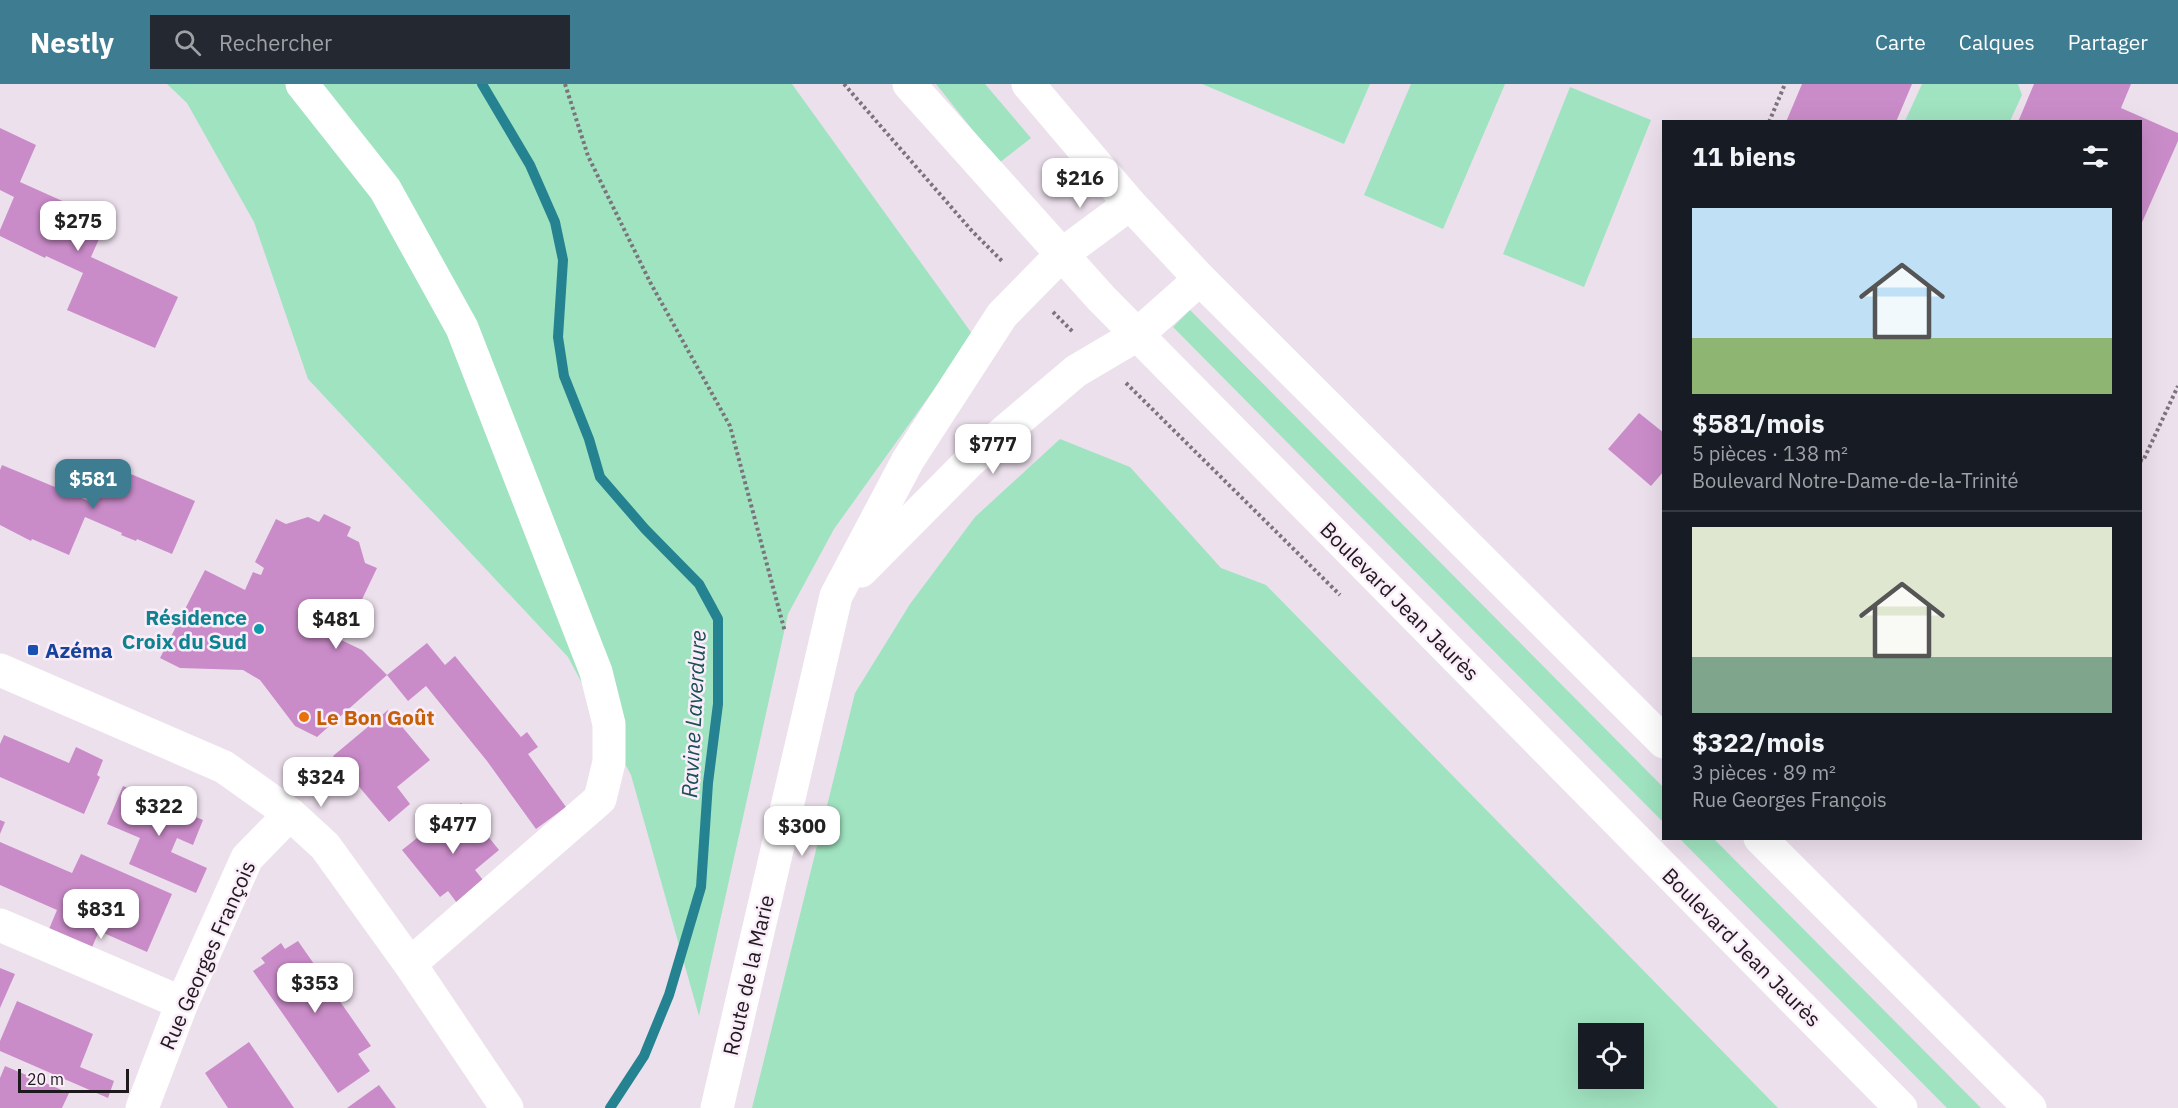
<!DOCTYPE html>
<html lang="fr">
<head>
<meta charset="utf-8">
<style>
  body { margin:0; font-family:"IBM Plex Sans",sans-serif; background:#242831; color:#f1f3f6; height:100vh; display:flex; flex-direction:column; font-size:22px; white-space:nowrap }
  * { box-sizing:border-box; margin:0 }
  p { font-size:20px; color:#9ea1a6 }
  .icon { flex:none; width:33px; height:33px; fill:none; stroke:currentColor; stroke-width:2; stroke-linecap:round; stroke-linejoin:round }
  .map { position:relative; flex:1; overflow:hidden }
  .details { position:absolute; left:1662px; top:36px; width:480px; height:720px; display:flex; flex-direction:column; background:#171b24; border-radius:0px; box-shadow:0 6px 24px #0002 }
  .details>* { flex:none }
  .fabs { position:absolute; left:1578px; top:939px; display:grid; gap:12px }
  .fabs a { display:grid; place-items:center; width:66px; height:66px; border-radius:0px; background:#171b24; box-shadow:0 6px 24px #0002; font-size:30px }
  .scale { position:absolute; left:18px; bottom:15px; width:111px; box-sizing:border-box; padding-left:6px; border:3px solid #1d191d; border-top:0; font-size:16px; line-height:21px; white-space:nowrap; color:#1d191d; -webkit-text-stroke:4px #faedf9; paint-order:stroke }
  .price { position:absolute; translate:-50% -51px; padding:0 14px; border-radius:12px; background:#fff; color:#222; font-size:20px; line-height:39px; filter:drop-shadow(0 2px 3px #0008) }
  .price::after { content:''; position:absolute; left:50%; top:36px; width:18px; height:14px; margin-left:-9px; background:inherit; clip-path:polygon(0 0,100% 0,50% 100%) }
  .price.active { background:#3d7c91; color:#fff }
  ul { padding:0; list-style:none }
  li { display:grid; align-content:center; gap:12px; height:318px; padding:0 30px }
  li+li { border-top:2px solid #363941 }
  li span { display:grid; place-items:center; height:186px; border-radius:0px; color:#555 }
  li>.icon { margin-inline-start:auto }
  span .icon { width:108px; height:108px; fill:#fffc; stroke-width:1 }
  li b { font-size:26px }
  h2 { display:flex; justify-content:space-between; align-items:center; height:72px; padding:0 30px; font-size:26px }
  header { display:flex; align-items:center; gap:36px; box-sizing:border-box; height:84px; padding:0 30px; background:#3d7c91; color:#fff }
  header strong { font-size:28px }
  nav { display:flex; gap:33px; margin-inline-start:auto; font-size:21px }
  .search { width:420px; height:54px; background:#242831; display:flex; align-items:center; gap:15px; box-sizing:border-box; padding:0 21px; border-radius:0px; color:#9ea1a6; font-size:22px }
  .map>svg:first-child { display:block }
  .green { fill:#a0e3c0; fill-rule:evenodd }
  .lines { fill:none; stroke-linecap:round; stroke-linejoin:round }
  .stream { stroke:#258290; stroke-width:10 }
  .building { fill:#ca8cc9 }
  .path { stroke:#7c747c; stroke-width:4; stroke-dasharray:3 3; stroke-linecap:butt }
  .minor { stroke:#fff; stroke-width:33 }
  .major { stroke:#fff; stroke-width:33 }
  .culture-dot { fill:#0f9aa8; stroke:#faedf9; stroke-width:2 }
  .transit-dot { fill:#1a4fb4; stroke:#faedf9; stroke-width:2 }
  .food-dot { fill:#e8710a; stroke:#faedf9; stroke-width:2 }
  .labels { text-anchor:middle; dominant-baseline:central; stroke-width:5; stroke-linejoin:round; paint-order:stroke }
  .street-label { font-size:21px; fill:#1d191d; stroke:#faedf9 }
  .culture-label { font-size:21px; font-weight:bold; fill:#0d838f; stroke:#faedf9; text-anchor:end }
  .transit-label { font-size:21px; font-weight:bold; fill:#164399; stroke:#faedf9; text-anchor:start }
  .food-label { font-size:21px; font-weight:bold; fill:#c56008; stroke:#faedf9; text-anchor:start }
  .water-label { font-size:22px; font-style:italic; fill:#194f56; stroke:#faedf9 }
</style>
</head>
<body>
<header>
<strong>Nestly</strong>
<div class="search"><svg class="icon" aria-label="search" viewBox="0 0 24 24"><circle cx="10" cy="10" r="6"/><path d="M15 15l6 6"/></svg>Rechercher</div>
<nav><a>Carte</a><a>Calques</a><a>Partager</a></nav>
</header>
<div class="map">
<svg width="2178" height="1024" viewBox="0 0 2178 1024">
  <rect width="100%" height="100%" fill="#ece0ec"/>
  <g class="green">
    <polygon points="167,0 792,0 973,251 834,445 788,530 699,932 631,691 568,573 308,295 254,138 187,19"/>
    <polygon points="936,0 985,0 1031,54 999,79"/>
    <polygon points="1202,0 1370,0 1344,60"/>
    <polygon points="1411,0 1505,0 1443,145 1364,111"/>
    <polygon points="1922,0 2018,0 2022,11 2010,37 1905,37"/>
    <polygon points="1570,3 1651,36 1584,203 1503,170"/>
    <polygon points="1190,226 1663,703 1663,738 1173,243"/>
    <path d="M1060,355L1130,383L1221,484L1266,501L1778,1024H752L855,609L910,520L975,433ZM1588,950H1634V994H1588Z"/>
    <polygon points="1680,755 1714,755 1981,1024 1947,1024"/>
  </g>
  <g class="lines">
    <polyline class="stream" points="482,0 530,81 555,138 563,176 558,253 564,292 589,355 600,393 645,445 699,500 718,535 718,620 708,699 701,803 669,911 644,972 610,1024"/>
  </g>
  <g class="building">
    <polygon points="1802,0 1912,0 1896,38 1786,38"/>
    <polygon points="2034,0 2131,0 2121,24 2178,49 2178,57 2140,143 2140,38 2018,38"/>
    <polygon points="0,44 36,61 20,98 107,137 91,173 178,213 155,264 67,226 83,189 46,172 45,174 0,152 0,146 14,113 0,106"/>
    <polygon points="1639,329 1664,349 1664,387 1651,402 1608,365"/>
    <polygon points="107,380 195,417 172,470 137,455 136,457 121,451 122,449 85,433 69,471 32,455 31,457 0,441 0,386 2,381 91,418"/>
    <polygon points="324,430 351,443 347,452 359,458 365,479 377,484 355,530 343,524 340,531 347,535 339,555 362,566 387,591 427,559 445,581 455,572 521,653 527,648 538,663 528,670 566,723 536,745 487,677 426,602 408,617 387,591 317,653 295,642 260,596 243,586 180,584 160,574 205,486 245,506 253,488 261,491 264,484 255,478 276,435 286,440 308,433 319,438"/>
    <polygon points="388,626 430,676 397,703 410,720 389,738 333,672"/>
    <polygon points="4,651 69,679 76,663 103,676 97,691 100,693 84,730 0,693 0,660"/>
    <polygon points="123,702 203,736 193,761 177,754 171,768 207,784 196,809 129,780 140,754 107,740"/>
    <polygon points="461,719 499,766 475,786 487,801 460,823 448,807 440,813 402,766"/>
    <polygon points="0,736 5,738 0,750"/>
    <polygon points="0,758 72,789 81,770 172,810 147,868 99,847 90,868 47,850 57,826 0,801"/>
    <polygon points="298,857 371,962 358,970 370,987 338,1009 253,887 265,879 261,874 281,859 285,865"/>
    <polygon points="0,884 15,890 0,924"/>
    <polygon points="17,917 93,950 80,983 114,997 108,1014 0,967 0,957"/>
    <polygon points="249,958 294,1024 228,1024 205,989"/>
    <polygon points="5,982 69,1009 62,1024 0,1024 0,994"/>
    <polygon points="379,1001 396,1024 347,1024"/>
  </g>
  <g class="lines">
    <g class="path">
      <polyline points="565,0 588,72 650,198 730,342 785,548"/>
      <polyline points="844,0 972,147 1003,178"/>
      <polyline points="1769,38 1785,0"/>
      <polyline points="1053,228 1073,248"/>
      <polyline points="1126,299 1340,511"/>
      <polyline points="2140,376 2143,377 2178,302"/>
    </g>
    <g class="minor">
      <polyline points="302,0 385,105 462,244 596,588 609,640 609,678 600,715 410,880"/>
      <polyline points="861,487 970,377 1076,287 1137,251 1200,195"/>
      <polyline points="0,586 224,683 290,730 325,762 410,880 507,1024"/>
      <polyline points="0,841 182,919"/>
      <polyline points="142,1024 182,919 247,774 290,730"/>
      <polyline points="717,1024 836,512 908,376 1002,231 1061,171 1130,120"/>
    </g>
    <g class="major">
      <polyline points="909,0 1101,214 1901,1024"/>
      <polyline points="1028,0 1130,120 1200,195 1664,658"/>
      <polyline points="1760,754 2030,1024"/>
    </g>
  </g>
  <circle class="culture-dot" cx="259" cy="545" r="6"/>
  <rect class="transit-dot" x="27" y="560" width="12" height="12" rx="3"/>
  <circle class="food-dot" cx="304" cy="633" r="6"/>
  <g class="labels">
    <g class="street-label">
      <text transform="translate(1400 517) rotate(45)">Boulevard Jean Jaurès</text>
      <text transform="translate(1742 863) rotate(45)">Boulevard Jean Jaurès</text>
      <text transform="translate(207 871) rotate(-66)">Rue Georges François</text>
      <text transform="translate(748 891) rotate(-77)">Route de la Marie</text>
    </g>
    <g class="culture-label">
      <text x="247" y="533">Résidence<tspan x="247" dy="24">Croix du Sud</tspan></text>
    </g>
    <g class="transit-label">
      <text x="45" y="566">Azéma</text>
    </g>
    <g class="food-label">
      <text x="316" y="633">Le Bon Goût</text>
    </g>
    <g class="water-label">
      <text transform="translate(693 630) rotate(-87)">Ravine Laverdure</text>
    </g>
  </g>
</svg>
<div class="fabs">
<a><svg class="icon" aria-label="locate" viewBox="0 0 24 24"><circle cx="12" cy="12" r="6"/><path d="M12 2v4M12 18v4M2 12h4M18 12h4"/></svg></a>
</div>
<div class="scale">20 m</div>
<b class="price" style="left:1080px;top:125px">$216</b>
<b class="price" style="left:78px;top:168px">$275</b>
<b class="price" style="left:993px;top:391px">$777</b>
<b class="price active" style="left:93px;top:426px">$581</b>
<b class="price" style="left:336px;top:566px">$481</b>
<b class="price" style="left:321px;top:724px">$324</b>
<b class="price" style="left:159px;top:753px">$322</b>
<b class="price" style="left:453px;top:771px">$477</b>
<b class="price" style="left:802px;top:773px">$300</b>
<b class="price" style="left:101px;top:856px">$831</b>
<b class="price" style="left:315px;top:930px">$353</b>
<section class="details">
<h2>11 biens<svg class="icon" aria-label="filters" viewBox="0 0 24 24"><path d="M4 7h16M4 17h16"/><circle cx="9" cy="7" r="2"/><circle cx="15" cy="17" r="2"/></svg></h2>
<ul>
<li><span style="background:linear-gradient(#bfe0f5 70%,#8fb573 0)"><svg class="icon" aria-label="home" viewBox="0 0 24 24"><path d="M3 11l9-7 9 7M6 9v11h12V9"/></svg></span><div><b>$581/mois</b><p>5 pièces · 138 m²</p><p>Boulevard Notre-Dame-de-la-Trinité</p></div></li>
<li><span style="background:linear-gradient(#dfe7d0 70%,#7fa58c 0)"><svg class="icon" aria-label="home" viewBox="0 0 24 24"><path d="M3 11l9-7 9 7M6 9v11h12V9"/></svg></span><div><b>$322/mois</b><p>3 pièces · 89 m²</p><p>Rue Georges François</p></div></li>
</ul>
</section>
</div>
</body>
</html>
